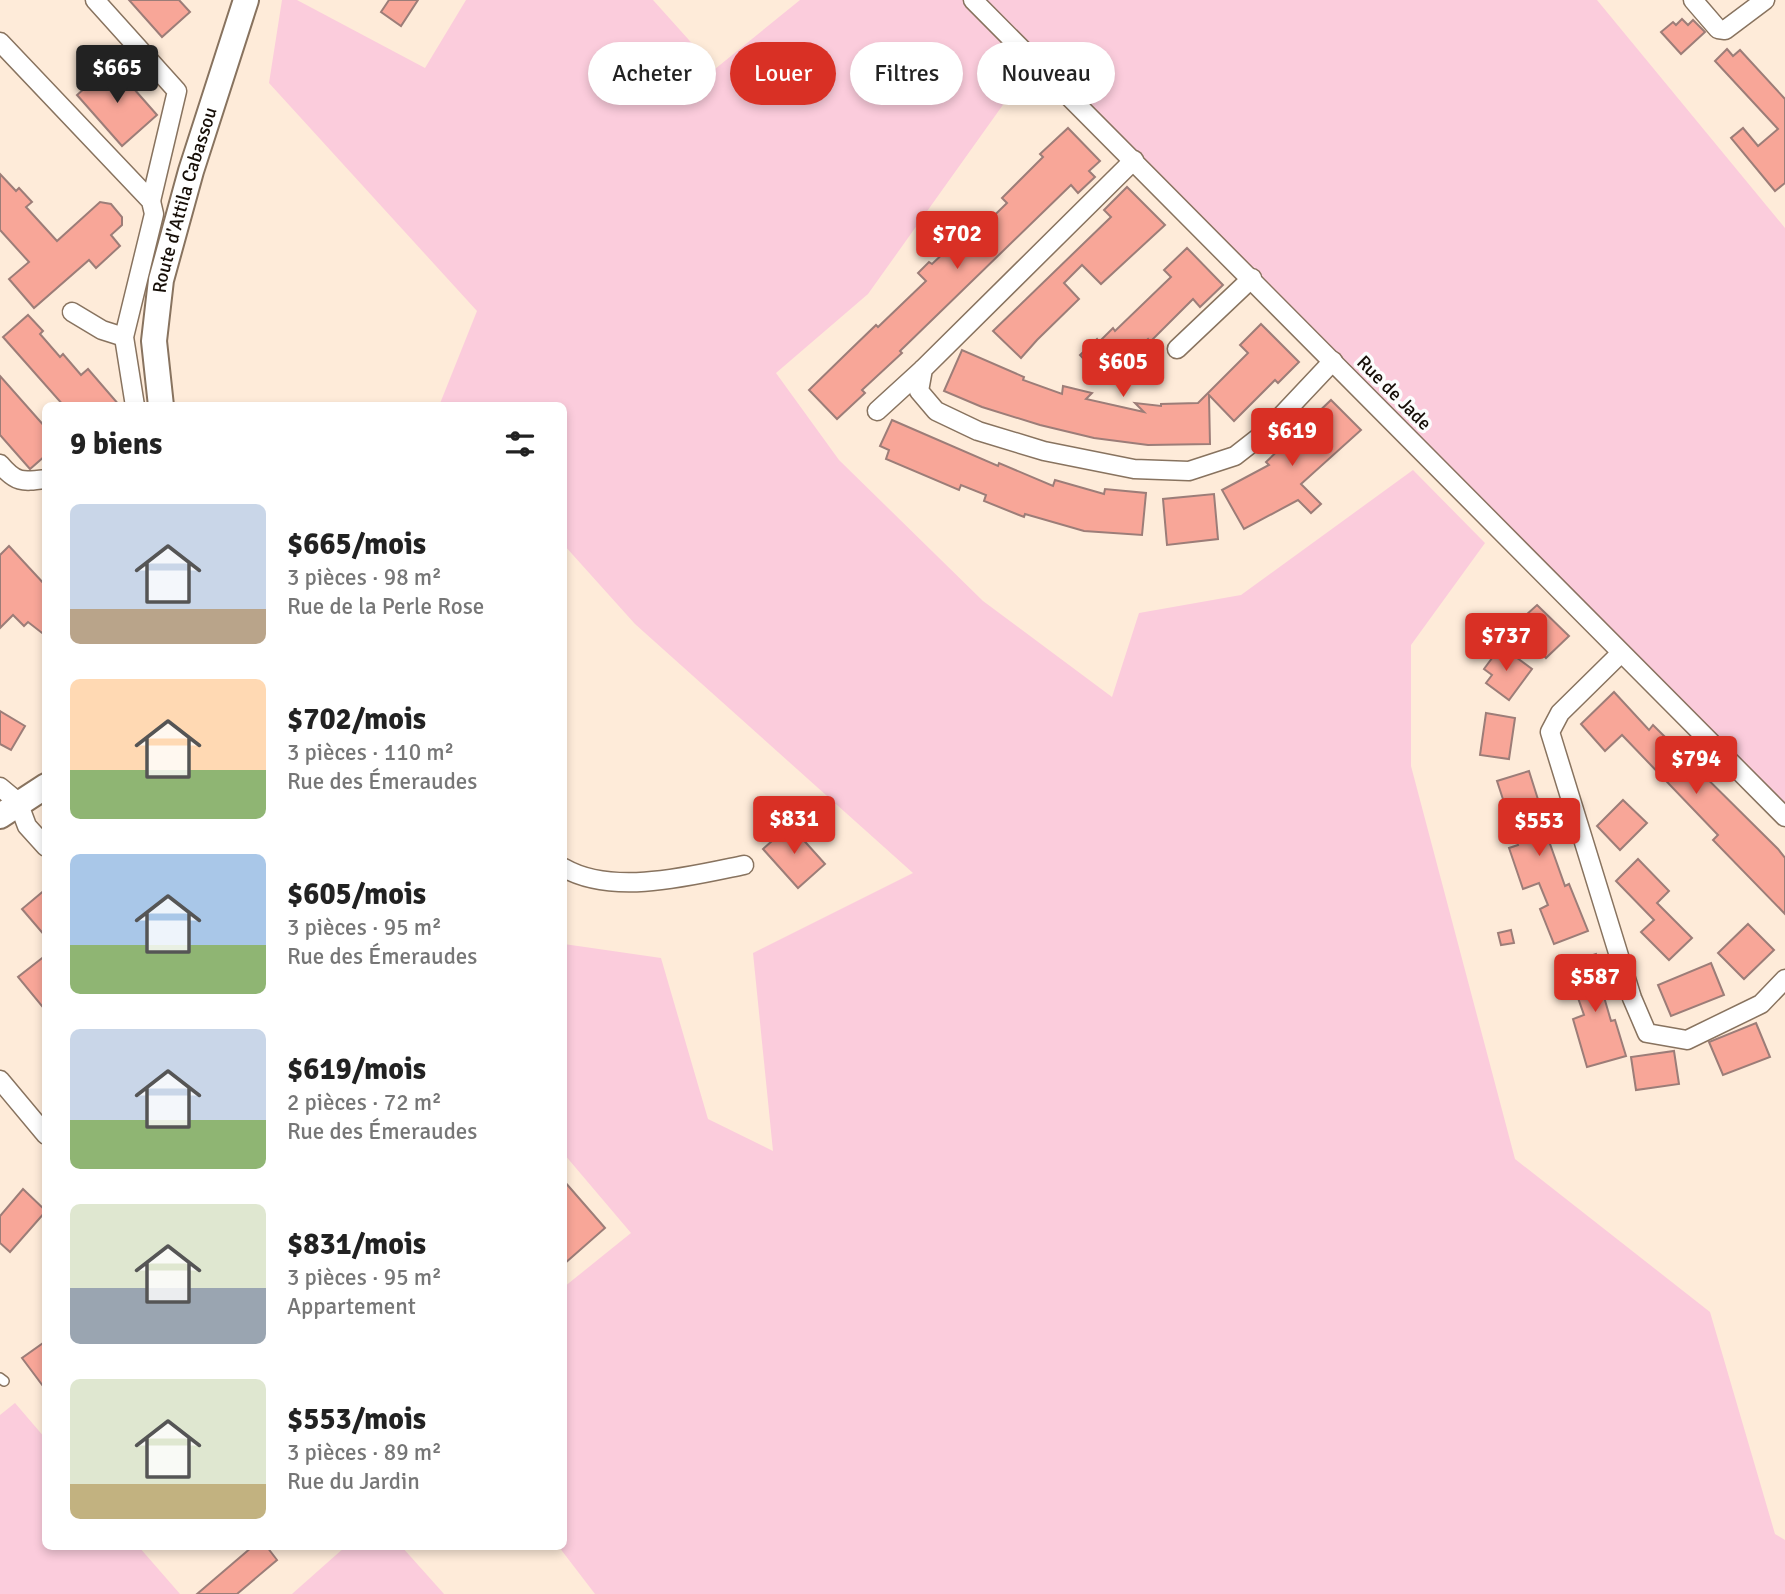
<!DOCTYPE html>
<html lang="fr">
<head>
<meta charset="utf-8">
<style>
  body { margin:0; font-family:Signika,sans-serif; background:#f2f2f2; color:#222; height:100vh; display:flex; flex-direction:column; font-size:26px; white-space:nowrap }
  * { box-sizing:border-box; margin:0 }
  p { font-size:23px; color:#767676 }
  .icon { flex:none; width:38px; height:38px; fill:none; stroke:currentColor; stroke-width:2; stroke-linecap:round; stroke-linejoin:round }
  .map { position:relative; flex:1; overflow:hidden }
  .drawer { position:absolute; left:42px; top:402px; width:525px; height:1148px; display:flex; flex-direction:column; background:#fff; border-radius:10px; box-shadow:0 4px 10px #0003 }
  .drawer>* { flex:none }
  .top-card { position:absolute; left:588px; top:42px; width:665px; height:63px; display:flex; gap:14px }
  .price { position:absolute; translate:-50% -60px; padding:0 16px; border-radius:7px; background:#d93025; color:#fff; font-size:23px; line-height:46px; filter:drop-shadow(0 2px 4px #0008) }
  .price::after { content:''; position:absolute; left:50%; top:42px; width:21px; height:16px; margin-left:-10px; background:inherit; clip-path:polygon(0 0,100% 0,50% 100%) }
  .price.on { background:#222; color:#fff }
  ul { padding:0; list-style:none }
  li { display:flex; align-items:center; gap:21px; height:175px; padding:0 28px }
  li span { display:grid; place-items:center; flex:none; width:196px; height:140px; border-radius:10px; color:#555 }
  li>.icon { margin-inline-start:auto }
  span .icon { width:84px; height:84px; fill:#fffc; stroke-width:1 }
  li b { font-size:30px }
  h2 { display:flex; justify-content:space-between; align-items:center; height:84px; padding:0 28px; font-size:30px }
  .tag { padding:0 24px; border-radius:32px; background:#fff; box-shadow:0 4px 10px #0003; font-size:24px; line-height:63px }
  .tag.on { background:#d93025; color:#fff }
  .map>svg:first-child { display:block }
  .green { fill:#fbccdc }
  .building { fill:#f8a698; stroke:#9c7d78; stroke-width:2 }
  .lines { fill:none; stroke-linecap:round; stroke-linejoin:round }
  .lane-casing { stroke:#88735f; stroke-width:12 }
  .street-casing { stroke:#88735f; stroke-width:21 }
  .secondary-casing { stroke:#88735f; stroke-width:28 }
  .lane { stroke:#fff; stroke-width:9 }
  .street { stroke:#fff; stroke-width:18 }
  .secondary { stroke:#fff; stroke-width:24 }
  .labels { text-anchor:middle; dominant-baseline:central; stroke-width:7; stroke-linejoin:round; paint-order:stroke }
  .street-label { font-size:19px; fill:#150d06; stroke:#fcfcfc }
</style>
</head>
<body>
<div class="map">
<svg width="1785" height="1594" viewBox="0 0 1785 1594">
  <rect width="100%" height="100%" fill="#feebd9"/>
  <g class="green">
    <polygon points="282,0 297,0 425,68 466,0 653,0 715,69 800,0 1597,0 1785,228 1785,806 1040,53 868,294 776,373 839,460 983,601 1112,697 1139,613 1241,595 1413,470 1485,543 1411,645 1411,766 1515,1159 1710,1312 1775,1534 1785,1540 1785,1594 595,1594 559,1547 564,1547 564,1287 631,1233 564,1154 564,944 661,958 708,1119 773,1151 753,953 913,873 635,624 564,545 564,406 439,406 477,311 269,83"/>
    <polygon points="15,1403 45,1438 46,1547 139,1547 180,1594 0,1594 0,1415"/>
    <polygon points="345,1547 402,1547 444,1594 292,1594"/>
  </g>
  <g class="building">
    <polygon points="129,0 179,0 190,12 162,37"/>
    <polygon points="389,0 418,0 401,26 381,12"/>
    <polygon points="1682,19 1688,25 1693,20 1705,32 1681,54 1661,32 1673,22 1676,25"/>
    <polygon points="1727,49 1733,56 1740,50 1785,99 1785,183 1775,191 1731,138 1743,128 1758,146 1778,129 1715,61"/>
    <polygon points="112,64 157,115 122,146 77,95"/>
    <polygon points="1068,128 1100,161 1089,171 1095,177 1078,193 1071,185 900,351 902,353 862,390 865,393 837,419 809,390 848,352 876,325 878,327 926,281 918,273 929,262 932,264 949,248 953,252 962,244 963,246 1007,203 1002,198 1043,157 1040,154"/>
    <polygon points="0,174 16,191 19,188 32,202 26,207 57,241 100,202 111,204 122,217 122,225 111,235 120,246 96,268 89,260 34,308 9,279 29,262 0,230"/>
    <polygon points="1127,187 1165,225 1101,284 1082,265 1064,283 1079,299 1037,340 1021,358 993,331 1111,217 1104,210"/>
    <polygon points="1187,248 1223,285 1200,307 1193,299 1150,342 1148,339 1109,376 1098,366 1096,372 1080,355 1097,339 1099,342 1113,328 1115,331 1171,277 1164,270"/>
    <polygon points="28,315 43,331 40,334 60,357 63,354 81,375 88,369 120,406 64,406 3,337"/>
    <polygon points="1261,324 1299,362 1278,383 1275,380 1234,421 1209,395 1210,444 1148,445 1094,438 1040,425 982,407 944,391 962,350 1024,377 1023,380 1062,394 1063,386 1092,393 1086,399 1144,412 1135,403 1161,406 1161,404 1198,403 1248,353 1240,345"/>
    <polygon points="0,376 46,428 46,455 30,469 0,435"/>
    <polygon points="1331,400 1361,430 1301,484 1321,504 1311,513 1298,500 1244,529 1222,490 1269,465 1266,462"/>
    <polygon points="892,420 998,466 999,463 1053,486 1055,480 1104,494 1105,489 1146,493 1142,535 1084,531 1025,514 1024,517 984,501 986,495 961,485 959,490 886,459 889,450 880,446"/>
    <polygon points="1214,494 1218,539 1167,545 1163,499"/>
    <polygon points="9,546 46,586 46,636 28,622 24,626 13,615 0,628 0,555"/>
    <polygon points="1537,605 1569,636 1546,658 1515,625"/>
    <polygon points="1501,646 1532,669 1509,700 1486,683 1492,675 1484,669"/>
    <polygon points="1614,692 1649,730 1653,725 1778,849 1785,858 1785,914 1713,840 1718,835 1622,735 1605,751 1581,724"/>
    <polygon points="0,711 25,726 11,750 0,744"/>
    <polygon points="1486,713 1515,718 1509,759 1480,755"/>
    <polygon points="1529,771 1542,812 1539,813 1565,886 1569,884 1588,931 1554,944 1540,909 1548,905 1539,883 1523,889 1509,848 1518,845 1497,781"/>
    <polygon points="1623,800 1647,823 1620,850 1597,826"/>
    <polygon points="790,825 825,864 798,888 763,849"/>
    <polygon points="1638,859 1669,891 1657,903 1692,938 1669,960 1641,932 1654,920 1616,881"/>
    <polygon points="46,889 46,937 22,909"/>
    <polygon points="1748,924 1774,950 1744,979 1718,953"/>
    <polygon points="1511,930 1514,943 1501,945 1498,933"/>
    <polygon points="1596,954 1610,995 1604,997 1611,1021 1615,1020 1626,1056 1587,1067 1573,1019 1584,1015 1566,964"/>
    <polygon points="46,955 46,1011 18,977"/>
    <polygon points="1711,963 1724,995 1671,1016 1658,985"/>
    <polygon points="1756,1023 1770,1057 1723,1075 1709,1042"/>
    <polygon points="1674,1051 1679,1084 1636,1090 1631,1057"/>
    <polygon points="564,1181 605,1228 564,1264"/>
    <polygon points="23,1189 46,1211 10,1252 0,1243 0,1216"/>
    <polygon points="46,1341 46,1390 22,1358"/>
    <polygon points="252,1547 267,1547 277,1560 237,1594 197,1594"/>
  </g>
  <g class="lines">
    <defs>
      <polyline id="lane" points="0,1378 4,1381"/>
      <g id="street">
        <polyline points="95,0 177,91 151,201"/>
        <polyline points="973,0 1785,817"/>
        <polyline points="1693,0 1718,29 1725,30 1765,0"/>
        <polyline points="0,42 151,201 154,214 124,337 135,406"/>
        <polyline points="1134,160 923,369 919,391 936,411 978,431 1044,451 1134,469 1189,471 1235,456 1267,431 1333,361"/>
        <polyline points="72,312 102,330 124,337"/>
        <polyline points="1177,349 1252,278"/>
        <polyline points="877,411 923,369"/>
        <path d="M0,464C16,483 22,482 46,479"/>
        <polyline points="1621,653 1560,713 1550,732 1632,998 1647,1033 1687,1040 1761,1004 1785,979"/>
        <polyline points="0,787 18,802 27,826 46,847"/>
        <path d="M564,868C613,896 691,876 744,865"/>
        <polyline points="0,1080 46,1135"/>
      </g>
      <g id="secondary">
        <path id="s1" d="M161,406L154,341L161,280L191,171L246,0"/>
        <polyline points="0,816 46,786"/>
      </g>
    </defs>
    <use href="#lane" class="lane-casing"/>
    <use href="#street" class="street-casing"/>
    <use href="#secondary" class="secondary-casing"/>
    <use href="#lane" class="lane"/>
    <use href="#street" class="street"/>
    <use href="#secondary" class="secondary"/>
  </g>
  <g class="labels">
    <g class="street-label">
      <text stroke="none"><textPath href="#s1" startOffset="210">Route d'Attila Cabassou</textPath></text>
      <text transform="translate(1394 393) rotate(45)">Rue de Jade</text>
    </g>
  </g>
</svg>
<b class="price on" style="left:117px;top:105px">$665</b>
<b class="price" style="left:957px;top:271px">$702</b>
<b class="price" style="left:1123px;top:399px">$605</b>
<b class="price" style="left:1292px;top:468px">$619</b>
<b class="price" style="left:1506px;top:673px">$737</b>
<b class="price" style="left:1696px;top:796px">$794</b>
<b class="price" style="left:794px;top:856px">$831</b>
<b class="price" style="left:1539px;top:858px">$553</b>
<b class="price" style="left:1595px;top:1014px">$587</b>
<div class="top-card">
<a class="tag">Acheter</a>
<a class="tag on">Louer</a>
<a class="tag">Filtres</a>
<a class="tag">Nouveau</a>
</div>
<section class="drawer">
<h2>9 biens<svg class="icon" aria-label="filters" viewBox="0 0 24 24"><path d="M4 7h16M4 17h16"/><circle cx="9" cy="7" r="2"/><circle cx="15" cy="17" r="2"/></svg></h2>
<ul>
<li><span style="background:linear-gradient(#c9d6e8 75%,#b9a48a 0)"><svg class="icon" aria-label="home" viewBox="0 0 24 24"><path d="M3 11l9-7 9 7M6 9v11h12V9"/></svg></span><div><b>$665/mois</b><p>3 pièces · 98 m²</p><p>Rue de la Perle Rose</p></div></li>
<li><span style="background:linear-gradient(#ffd9b3 65%,#8fb573 0)"><svg class="icon" aria-label="home" viewBox="0 0 24 24"><path d="M3 11l9-7 9 7M6 9v11h12V9"/></svg></span><div><b>$702/mois</b><p>3 pièces · 110 m²</p><p>Rue des Émeraudes</p></div></li>
<li><span style="background:linear-gradient(#a9c7e8 65%,#8fb573 0)"><svg class="icon" aria-label="home" viewBox="0 0 24 24"><path d="M3 11l9-7 9 7M6 9v11h12V9"/></svg></span><div><b>$605/mois</b><p>3 pièces · 95 m²</p><p>Rue des Émeraudes</p></div></li>
<li><span style="background:linear-gradient(#c9d6e8 65%,#8fb573 0)"><svg class="icon" aria-label="home" viewBox="0 0 24 24"><path d="M3 11l9-7 9 7M6 9v11h12V9"/></svg></span><div><b>$619/mois</b><p>2 pièces · 72 m²</p><p>Rue des Émeraudes</p></div></li>
<li><span style="background:linear-gradient(#dfe7d0 60%,#9aa5b1 0)"><svg class="icon" aria-label="home" viewBox="0 0 24 24"><path d="M3 11l9-7 9 7M6 9v11h12V9"/></svg></span><div><b>$831/mois</b><p>3 pièces · 95 m²</p><p>Appartement</p></div></li>
<li><span style="background:linear-gradient(#dfe7d0 75%,#c2b280 0)"><svg class="icon" aria-label="home" viewBox="0 0 24 24"><path d="M3 11l9-7 9 7M6 9v11h12V9"/></svg></span><div><b>$553/mois</b><p>3 pièces · 89 m²</p><p>Rue du Jardin</p></div></li>
</ul>
</section>
</div>
</body>
</html>
